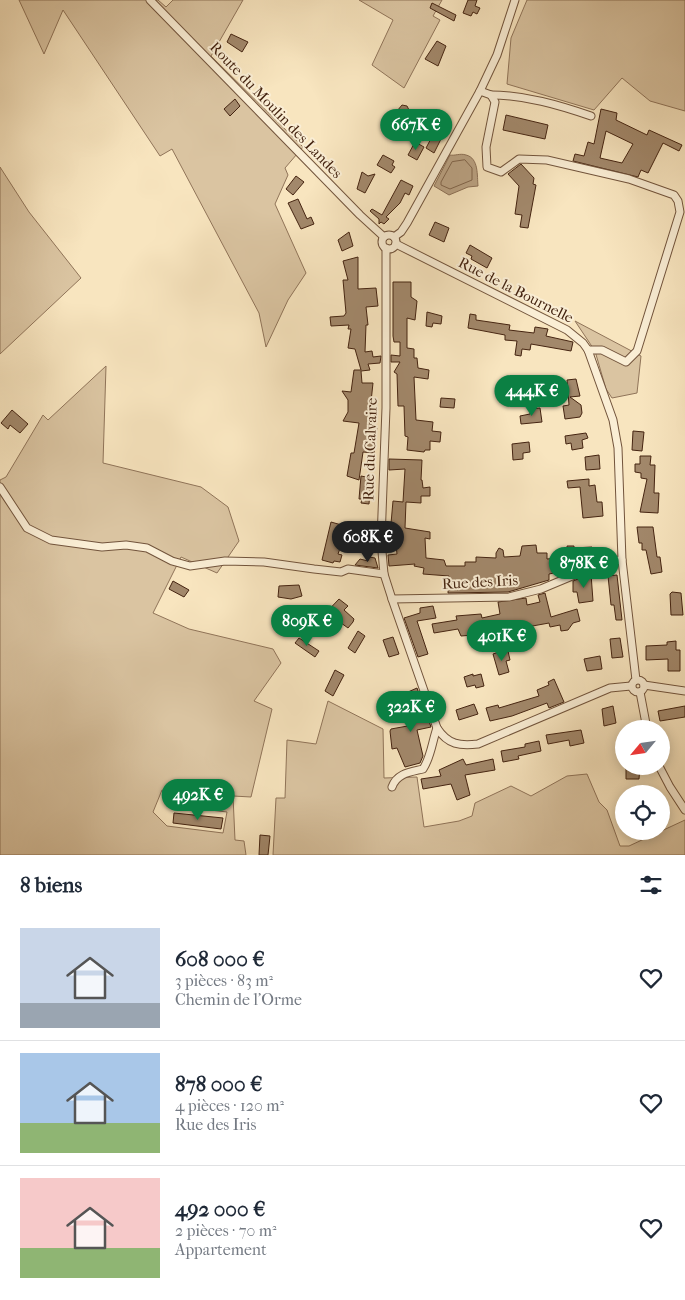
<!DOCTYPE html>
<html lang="fr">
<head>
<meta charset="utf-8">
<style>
  body { margin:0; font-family:"IM FELL French Canon",serif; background:#f2f2f3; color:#1f2937; height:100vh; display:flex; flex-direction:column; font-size:19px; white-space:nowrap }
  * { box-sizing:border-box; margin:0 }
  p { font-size:16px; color:#747a83 }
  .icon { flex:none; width:28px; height:28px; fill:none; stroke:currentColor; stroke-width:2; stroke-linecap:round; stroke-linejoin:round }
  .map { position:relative; height:855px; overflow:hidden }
  .side { display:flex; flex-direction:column; background:#fff; flex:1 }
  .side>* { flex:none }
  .needle { width:32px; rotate:241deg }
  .tools { position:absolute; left:615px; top:720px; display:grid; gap:10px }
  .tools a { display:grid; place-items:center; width:55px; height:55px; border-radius:50%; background:#fff; box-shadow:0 2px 12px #0003; font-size:25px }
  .price { position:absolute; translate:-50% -42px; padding:0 11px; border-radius:18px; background:#0b8043; color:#fff; font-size:16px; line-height:32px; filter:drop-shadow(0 1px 2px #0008) }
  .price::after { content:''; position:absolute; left:50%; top:30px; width:15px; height:11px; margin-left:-8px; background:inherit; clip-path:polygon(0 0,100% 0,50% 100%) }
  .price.current { background:#222; color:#fff }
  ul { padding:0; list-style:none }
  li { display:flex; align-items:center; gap:15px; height:125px; padding:0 20px }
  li+li { border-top:1px solid #e0e1e3 }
  li span { display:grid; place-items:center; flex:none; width:140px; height:100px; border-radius:0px; color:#555 }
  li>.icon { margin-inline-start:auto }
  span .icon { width:60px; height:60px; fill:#fffc; stroke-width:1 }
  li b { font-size:21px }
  h2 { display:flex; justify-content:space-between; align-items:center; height:60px; padding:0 20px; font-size:21px }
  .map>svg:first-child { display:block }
  .green { fill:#dac4a1; stroke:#907459; fill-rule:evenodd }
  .water { fill:#bba384; stroke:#8c7056 }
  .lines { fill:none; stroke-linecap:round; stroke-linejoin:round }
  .shore { stroke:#80644a; stroke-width:1 }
  .building { fill:#a2886b; stroke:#452411; fill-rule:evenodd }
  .street-casing { stroke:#72543c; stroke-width:9 }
  .street { stroke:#faeed5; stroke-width:7 }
  .labels { text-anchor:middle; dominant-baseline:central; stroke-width:4; stroke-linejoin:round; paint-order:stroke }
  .street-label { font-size:15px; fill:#452411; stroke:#faeed5 }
</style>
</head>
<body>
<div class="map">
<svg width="685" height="855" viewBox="0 0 685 855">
  <rect width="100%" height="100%" fill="#f8e5bf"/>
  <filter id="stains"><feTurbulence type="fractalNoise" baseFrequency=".004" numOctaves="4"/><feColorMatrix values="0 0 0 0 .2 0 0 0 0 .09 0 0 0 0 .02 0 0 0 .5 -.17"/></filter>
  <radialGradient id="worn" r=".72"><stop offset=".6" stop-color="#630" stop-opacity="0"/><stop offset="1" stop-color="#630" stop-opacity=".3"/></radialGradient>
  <g class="green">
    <polygon points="19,0 158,0 166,7 173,0 243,0 211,56 303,147 285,168 288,175 275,204 306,273 288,300 266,347 259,313 172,149 160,156 63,10 44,54"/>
    <polygon points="359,0 442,0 433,16 440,20 404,88 372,65 393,20"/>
    <polygon points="527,0 685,0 685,111 650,101 622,78 594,110 507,84 511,38"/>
    <polygon points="0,167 29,212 81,278 0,354"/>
    <polygon points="575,321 641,356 637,393 612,398 606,389 595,351"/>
    <path d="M106,366L103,463L201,487L228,507L239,541L217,573L181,557L153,613L189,629L273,649L281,663L254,701L272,709L251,797L233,796L235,840L244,841L246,855H0V480L6,477L43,415L48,420ZM162,790L202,809L227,812L223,833L167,826L153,812Z"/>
    <polygon points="328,701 383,729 384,778 417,777 424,827 459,821 472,816 475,803 511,786 531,796 567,776 587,774 599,802 607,810 620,846 629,846 685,820 685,855 273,855 276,798 285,798 287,740 316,744"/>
  </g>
  <path class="water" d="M450,155C455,156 460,153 466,155C479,158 477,176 478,186L468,187L449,195L434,186Z"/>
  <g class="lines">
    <polygon class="shore" points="465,160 472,168 472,180 450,189 441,185 441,182 452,162"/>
  </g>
  <g class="building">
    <polygon points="468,0 477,0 475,6 480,8 477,14 473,12 471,16 463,13"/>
    <polygon points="432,3 456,15 454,21 430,8"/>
    <polygon points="231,34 248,42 242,52 227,42"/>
    <polygon points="437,41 446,46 438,66 425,59"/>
    <polygon points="235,99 240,106 230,116 224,109"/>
    <polygon points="402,105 407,106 409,110 403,125 401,124 399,129 392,125 397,111"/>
    <path d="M601,109L617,113L616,120L647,135L649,130L682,145L679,151L663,143L648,173L641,170L638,177L573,161L575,154L584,156L588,142L594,144ZM606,131L633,144L622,163L600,158Z"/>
    <polygon points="506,115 548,125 545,139 503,130"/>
    <polygon points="434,133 442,137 434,153 426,148"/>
    <polygon points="415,142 424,147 417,160 408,155"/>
    <polygon points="383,155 394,161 392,165 395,167 391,173 377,165"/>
    <polygon points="521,164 534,178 533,184 536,185 528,228 520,227 522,215 515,214 519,186 508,174"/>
    <polygon points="362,172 368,176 375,174 365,193 357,189"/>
    <polygon points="296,176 304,182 293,195 286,189"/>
    <polygon points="401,180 413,186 409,195 405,193 400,203 386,217 389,219 384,224 381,222 379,224 379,219 370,211 372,209 382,215"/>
    <polygon points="298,199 307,219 311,217 314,224 301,229 288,203"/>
    <polygon points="435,222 449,228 444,242 429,235"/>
    <polygon points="349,232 353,246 342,251 338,240"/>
    <polygon points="470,245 492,258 487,268 471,259 472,256 466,253"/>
    <polygon points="358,257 358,289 376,288 378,306 366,307 368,325 366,325 365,352 372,351 373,357 381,356 380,363 368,364 370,370 361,371 362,383 373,383 370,411 373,411 371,426 377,427 374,453 363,452 359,480 347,476 351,453 354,453 359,423 343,421 348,412 348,400 342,391 351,392 354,370 361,370 355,349 348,348 351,329 348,329 349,325 331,326 330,317 344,316 346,313 343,280 348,280 343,261"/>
    <polygon points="393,282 411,282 411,297 417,301 415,320 407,318 407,348 414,349 414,358 417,358 418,368 429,370 428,379 414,377 416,420 433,422 432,431 441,432 440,442 430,441 430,450 425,450 424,452 407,450 408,437 405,436 404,406 398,406 397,374 394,372 400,362 391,362 391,355 400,356 400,342 394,342 393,336"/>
    <polygon points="427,312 442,316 441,324 433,323 432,327 426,326"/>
    <polygon points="470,314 476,315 476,320 510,325 509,330 534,333 535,327 548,329 546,336 573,342 571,351 531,344 530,350 522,349 521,356 515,355 517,341 505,340 505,335 468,328"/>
    <polygon points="576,379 580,396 570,397 581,405 582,413 580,417 565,419 563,406 569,405 567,380"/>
    <polygon points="441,398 455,399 454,408 440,407"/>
    <polygon points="540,408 542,422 521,424 520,416 530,414 531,409"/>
    <polygon points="12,410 28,424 20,433 10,425 8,429 1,423"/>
    <polygon points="633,431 644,432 642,451 632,450"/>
    <polygon points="586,433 588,438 582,440 583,448 572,450 571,443 566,444 565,436"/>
    <polygon points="529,442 530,452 523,453 523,459 513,460 512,444"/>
    <polygon points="599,455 600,469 586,470 585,457"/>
    <polygon points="640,456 651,456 650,465 655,465 654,493 659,493 658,513 640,512 647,479 641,478 641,473 635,472 635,464 640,464"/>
    <polygon points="389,459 422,460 421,480 422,480 423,488 430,487 430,496 421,496 421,503 406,502 405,528 430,532 430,539 425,538 426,558 444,560 446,566 465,566 465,562 476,562 476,557 496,558 496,553 499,548 503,550 504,557 520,556 522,546 536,545 537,553 547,553 547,559 568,557 567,546 574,546 574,548 592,547 593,556 571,557 573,569 549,574 549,580 508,592 448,593 449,576 423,574 424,568 414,566 415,564 389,566 388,555 397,554 395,536 390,535 393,501 403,502 405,469 389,470"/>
    <polygon points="361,476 371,478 369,504 361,503 362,499 359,499"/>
    <polygon points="589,479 589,486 595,485 597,502 602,502 603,516 583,518 580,487 568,488 567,481"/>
    <polygon points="331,522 345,526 344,530 346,531 338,554 342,555 340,562 334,561 333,563 322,560"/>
    <polygon points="637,527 653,527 657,557 660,557 662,572 651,574 646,550 642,550 642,543 639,543"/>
    <polygon points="369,557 375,558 378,568 355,565 360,559 368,561"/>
    <polygon points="591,574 593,601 579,603 577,592 573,592 573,581"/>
    <polygon points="617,575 622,620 616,620 614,605 611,605 608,576"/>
    <polygon points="173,581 189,590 184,597 169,589"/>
    <polygon points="299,585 302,596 291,599 278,597 279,586"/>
    <polygon points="672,592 681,593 683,615 671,615 670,594"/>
    <polygon points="545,593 551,617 577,609 580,621 573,623 568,630 561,631 560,625 550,627 549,623 527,627 528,631 511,633 509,628 501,631 498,621 483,624 485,634 461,636 458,629 434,633 432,624 457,620 456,616 481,614 482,618 500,614 498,602 526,598 527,605 540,602 538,595"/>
    <polygon points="339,599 348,606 344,610 354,619 353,622 348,628 337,620 327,627 319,620"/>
    <polygon points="433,606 436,618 417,621 428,654 418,657 404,618 420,613 420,608"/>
    <polygon points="358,631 365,636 355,653 348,648"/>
    <polygon points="393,637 399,654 389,657 383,640"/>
    <polygon points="299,638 319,651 315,657 295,643"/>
    <polygon points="620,638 623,657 612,658 610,639"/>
    <polygon points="676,641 676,650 680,650 680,671 668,671 668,659 646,660 646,646 667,645 667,642"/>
    <polygon points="502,651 508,651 510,660 506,661 509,672 499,675 493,654"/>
    <polygon points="600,656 602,669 587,671 584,659"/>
    <polygon points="335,670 344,675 333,696 325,691"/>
    <polygon points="473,674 473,676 481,674 484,686 476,688 475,685 467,687 464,677"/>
    <polygon points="554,679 564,702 549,708 547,703 512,716 490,721 486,708 498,705 499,708 539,696 537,690 549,685 548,682"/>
    <polygon points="417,688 431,727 417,730 423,756 420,763 405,767 397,748 392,749 390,731 391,729 413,725 410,712 414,710 408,692"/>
    <polygon points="474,704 478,714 459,720 456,710"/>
    <polygon points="613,706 616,723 604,726 602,709"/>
    <polygon points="685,706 685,717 660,721 658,711"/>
    <polygon points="581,730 584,743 570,746 569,740 548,744 546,735"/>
    <polygon points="539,741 541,751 518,756 519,759 503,762 501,751 525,747 525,744"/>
    <polygon points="463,759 466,765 493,759 495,770 465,775 470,795 457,800 451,784 423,789 421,779 441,776 439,770"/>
    <polygon points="626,766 640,766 639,779 626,779"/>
    <polygon points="174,813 223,818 221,829 173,823"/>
    <polygon points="260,835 270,836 268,855 259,855"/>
  </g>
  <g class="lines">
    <defs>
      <g id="street">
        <polyline points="150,0 360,215 384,237"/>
        <polyline points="480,91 491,95 495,102 486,147 487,167 501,172 519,159 547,160 629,179 674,195 678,201 680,212 637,351 626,362 602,350 588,350"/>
        <path d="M491,95C525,95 559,105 591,116"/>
        <circle cx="389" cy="242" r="7"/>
        <polyline points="394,237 401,232 407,223 480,91 497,55 515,0"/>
        <polyline points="396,244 567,330 583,343 588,350 613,420 618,448 622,560 636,680"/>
        <path d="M386,248V408L381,540L384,574L392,599L437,728C448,745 460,746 478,744L610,688L631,686"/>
        <polyline points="0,487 27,528 51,540 102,547 126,545 147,548 172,561 190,566 225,561 264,562 314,569 341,572 348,569 384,574"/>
        <polyline points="392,599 509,597 541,589 608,561 622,560"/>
        <circle cx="638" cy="686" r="6"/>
        <polyline points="644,685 685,691"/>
        <polyline points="640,692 647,729"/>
        <polyline points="659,766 670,787 685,810"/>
        <path d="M392,787C397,773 411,772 423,769C431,757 432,742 437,728"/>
      </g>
    </defs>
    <use href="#street" class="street-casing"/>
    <use href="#street" class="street"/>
  </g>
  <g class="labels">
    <g class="street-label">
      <text transform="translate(276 110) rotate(46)">Route du Moulin des Landes</text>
      <text transform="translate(516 290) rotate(27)">Rue de la Bournelle</text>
      <text transform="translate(370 449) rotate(-88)">Rue du Calvaire</text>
      <text transform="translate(480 582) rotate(-3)">Rue des Iris</text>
    </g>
  </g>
  <rect width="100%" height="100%" filter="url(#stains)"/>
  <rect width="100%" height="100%" fill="url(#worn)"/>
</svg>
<div class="tools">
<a><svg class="needle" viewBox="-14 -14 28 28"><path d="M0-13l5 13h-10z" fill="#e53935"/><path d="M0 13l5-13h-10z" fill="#747a83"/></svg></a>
<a><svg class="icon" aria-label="locate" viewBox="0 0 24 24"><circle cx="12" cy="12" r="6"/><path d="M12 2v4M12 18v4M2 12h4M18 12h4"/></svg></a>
</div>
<b class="price" style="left:416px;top:151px">667K €</b>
<b class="price" style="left:532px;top:417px">444K €</b>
<b class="price current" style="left:368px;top:563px">608K €</b>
<b class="price" style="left:584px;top:589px">878K €</b>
<b class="price" style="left:307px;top:647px">809K €</b>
<b class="price" style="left:502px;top:662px">401K €</b>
<b class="price" style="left:411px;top:733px">322K €</b>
<b class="price" style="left:198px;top:821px">492K €</b>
</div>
<section class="side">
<h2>8 biens<svg class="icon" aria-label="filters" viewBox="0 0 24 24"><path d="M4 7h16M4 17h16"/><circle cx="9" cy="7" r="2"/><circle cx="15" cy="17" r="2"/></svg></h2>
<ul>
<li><span style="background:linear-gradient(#c9d6e8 75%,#9aa5b1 0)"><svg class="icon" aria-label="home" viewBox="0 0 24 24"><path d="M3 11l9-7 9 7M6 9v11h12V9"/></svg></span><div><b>608 000 €</b><p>3 pièces · 83 m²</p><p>Chemin de l'Orme</p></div><svg class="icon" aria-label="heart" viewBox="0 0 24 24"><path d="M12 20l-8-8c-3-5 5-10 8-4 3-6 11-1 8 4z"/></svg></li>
<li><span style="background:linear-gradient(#a9c7e8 70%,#8fb573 0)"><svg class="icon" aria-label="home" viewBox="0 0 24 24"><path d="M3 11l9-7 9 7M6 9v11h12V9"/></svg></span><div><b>878 000 €</b><p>4 pièces · 120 m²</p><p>Rue des Iris</p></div><svg class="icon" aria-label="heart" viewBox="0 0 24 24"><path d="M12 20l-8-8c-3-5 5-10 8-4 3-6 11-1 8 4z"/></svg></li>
<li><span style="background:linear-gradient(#f6c9c9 70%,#8fb573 0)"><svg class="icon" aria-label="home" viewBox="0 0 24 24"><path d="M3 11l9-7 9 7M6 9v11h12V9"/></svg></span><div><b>492 000 €</b><p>2 pièces · 70 m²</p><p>Appartement</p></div><svg class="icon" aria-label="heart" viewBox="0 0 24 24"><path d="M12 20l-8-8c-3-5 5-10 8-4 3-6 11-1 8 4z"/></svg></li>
</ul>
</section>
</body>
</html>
